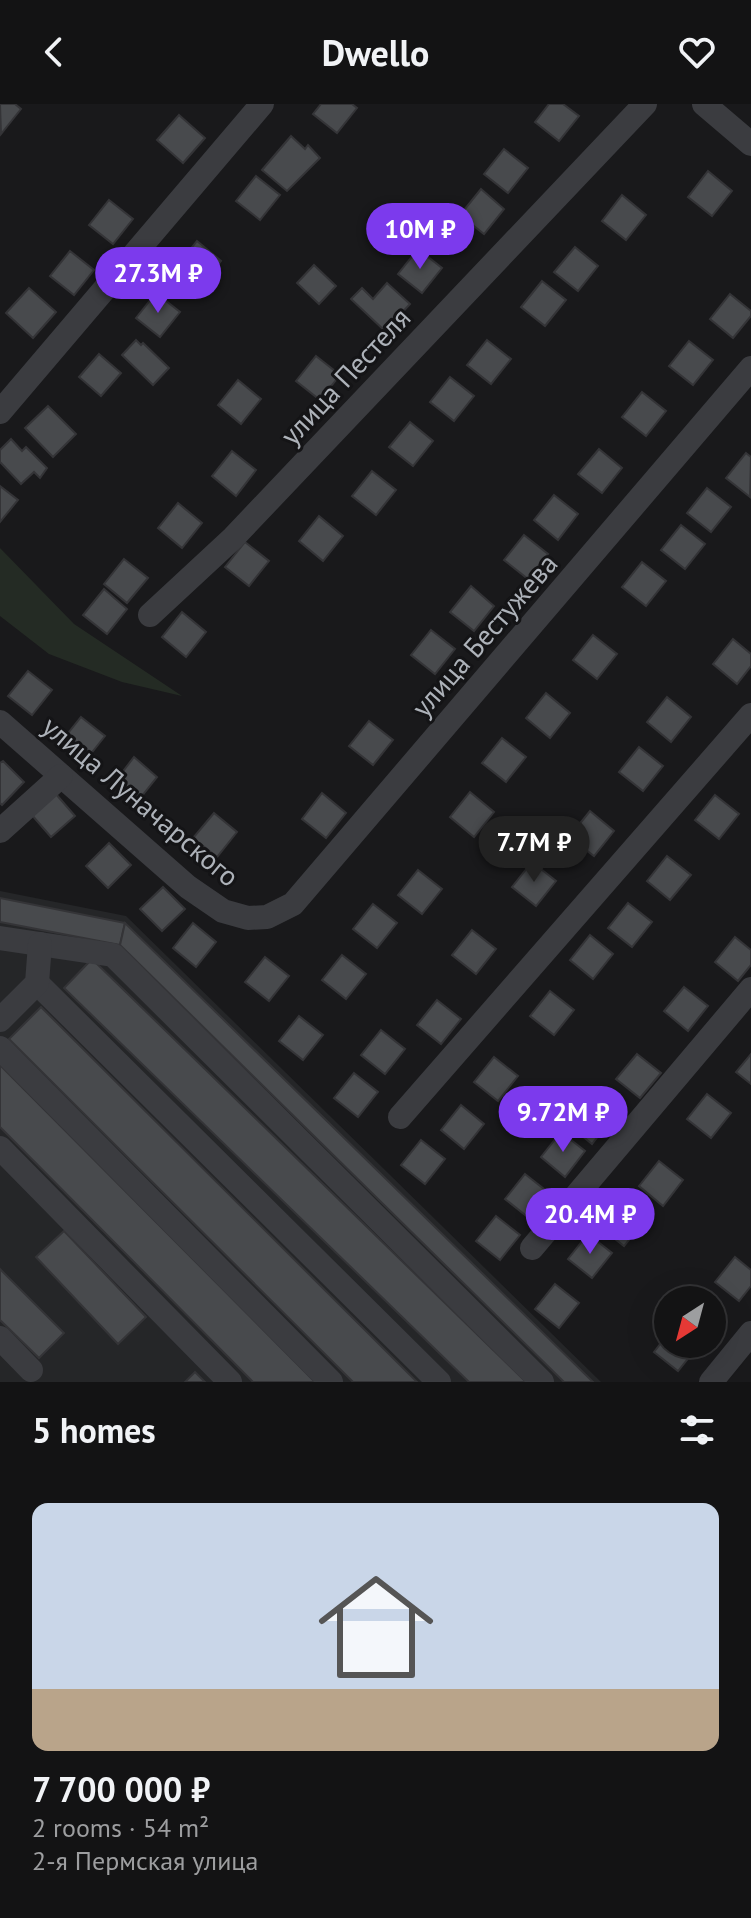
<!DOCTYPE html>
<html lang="en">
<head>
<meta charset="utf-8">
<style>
  body { margin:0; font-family:"PT Sans",sans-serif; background:#202022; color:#f1f3f6; height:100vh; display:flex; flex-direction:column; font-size:30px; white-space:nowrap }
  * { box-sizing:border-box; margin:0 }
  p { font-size:26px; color:#9d9ea0 }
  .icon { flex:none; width:44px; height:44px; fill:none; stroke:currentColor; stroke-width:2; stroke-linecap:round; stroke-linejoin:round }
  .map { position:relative; height:1278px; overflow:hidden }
  .panel { display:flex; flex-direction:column; background:#131314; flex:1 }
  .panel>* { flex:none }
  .needle { width:52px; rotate:216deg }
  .fabs { position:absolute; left:654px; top:1182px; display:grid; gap:16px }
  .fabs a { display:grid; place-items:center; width:72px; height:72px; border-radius:50%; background:#131314; box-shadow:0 8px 32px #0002,0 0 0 2px #323234; font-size:40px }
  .price { position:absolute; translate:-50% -68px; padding:0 18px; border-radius:28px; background:#7c3aed; color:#fff; font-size:26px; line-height:52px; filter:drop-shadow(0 2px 4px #0008) }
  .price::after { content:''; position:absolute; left:50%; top:48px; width:24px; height:18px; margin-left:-12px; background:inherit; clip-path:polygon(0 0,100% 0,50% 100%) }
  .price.active { background:#222; color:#fff }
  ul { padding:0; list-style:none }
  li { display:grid; align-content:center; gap:16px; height:424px; padding:0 32px }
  li span { display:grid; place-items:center; height:248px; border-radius:16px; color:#555 }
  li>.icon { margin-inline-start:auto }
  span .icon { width:144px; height:144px; fill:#fffc; stroke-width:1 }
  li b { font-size:34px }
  h2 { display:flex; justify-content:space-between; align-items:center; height:96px; padding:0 32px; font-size:34px }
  header { display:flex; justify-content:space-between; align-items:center; height:104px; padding:0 32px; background:#131314; font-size:36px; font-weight:700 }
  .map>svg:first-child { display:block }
  .built { fill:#252628 }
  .green { fill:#242b24 }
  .building { fill:#484a4d; stroke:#343437; stroke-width:2 }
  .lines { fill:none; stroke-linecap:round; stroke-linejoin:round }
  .minor { stroke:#3b3c40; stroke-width:24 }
  .labels { text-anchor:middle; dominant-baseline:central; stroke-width:6; stroke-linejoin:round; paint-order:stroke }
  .street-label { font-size:28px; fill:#adb2b9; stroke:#141416 }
</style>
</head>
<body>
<header><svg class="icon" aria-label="back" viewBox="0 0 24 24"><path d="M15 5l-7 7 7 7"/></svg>Dwello<svg class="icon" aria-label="heart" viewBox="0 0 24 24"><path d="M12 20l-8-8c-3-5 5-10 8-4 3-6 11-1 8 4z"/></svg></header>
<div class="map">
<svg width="751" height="1278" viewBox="0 0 751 1278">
  <rect width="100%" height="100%" fill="#19191b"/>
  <polygon class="built" points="0,787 126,812 601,1278 0,1278"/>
  <polygon class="green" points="0,444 74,520 182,592 122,578 49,550 0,512"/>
  <g class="building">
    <polygon points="0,0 15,0 21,5 1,30"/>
    <polygon points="321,0 352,0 357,4 337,29 313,10"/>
    <polygon points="549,0 563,0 579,12 559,37 535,18"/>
    <polygon points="179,11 205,34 183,59 157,36"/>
    <polygon points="291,32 305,45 308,41 320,54 287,87 262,66"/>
    <polygon points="504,45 528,64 508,89 484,70"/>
    <polygon points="708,67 732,87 712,112 688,93"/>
    <polygon points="256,72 280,91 260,116 236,97"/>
    <polygon points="481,85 504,105 484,130 460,111"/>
    <polygon points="622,91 646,111 626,136 602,117"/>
    <polygon points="109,96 133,115 113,140 89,121"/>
    <polygon points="197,137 221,157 201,182 177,162"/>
    <polygon points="575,143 598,162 578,187 554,168"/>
    <polygon points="418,145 442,164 422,189 398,170"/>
    <polygon points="70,147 94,166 74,191 50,172"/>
    <polygon points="314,161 336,182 319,200 297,179"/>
    <polygon points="542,177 566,196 545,222 521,203"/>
    <polygon points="387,179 410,200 385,227 351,195 362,184 373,195"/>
    <polygon points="29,184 56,208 33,234 6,209"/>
    <polygon points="156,189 180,208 160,233 136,214"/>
    <polygon points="730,190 751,207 751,212 733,234 710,215"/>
    <polygon points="136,236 141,241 143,239 169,264 153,281 122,251"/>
    <polygon points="487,236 511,255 491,280 467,261"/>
    <polygon points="689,237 713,256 693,281 669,262"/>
    <polygon points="99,250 121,269 101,292 79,273"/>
    <polygon points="316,252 340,271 320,296 296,277"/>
    <polygon points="450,273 474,292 454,317 430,298"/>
    <polygon points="238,276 261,295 241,320 218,301"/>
    <polygon points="642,288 666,307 646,332 622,313"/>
    <polygon points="48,302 76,330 53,353 25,324"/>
    <polygon points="410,318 433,337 413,362 389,343"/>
    <polygon points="11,335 22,347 26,343 47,364 40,374 34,368 21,380 0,358 0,346"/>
    <polygon points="599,345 622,364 602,389 578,370"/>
    <polygon points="232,347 256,366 236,392 212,372"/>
    <polygon points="746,349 751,353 750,393 726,374"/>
    <polygon points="372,367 396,386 376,411 352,392"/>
    <polygon points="0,382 18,396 0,418"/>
    <polygon points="707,384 731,403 711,428 687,409"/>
    <polygon points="554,391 578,410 558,436 534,416"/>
    <polygon points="178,399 202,419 182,444 158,424"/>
    <polygon points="319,412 343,432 323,457 299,437"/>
    <polygon points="681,421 705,440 685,465 661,446"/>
    <polygon points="524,431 548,450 528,475 504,456"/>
    <polygon points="245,438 269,457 249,482 225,463"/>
    <polygon points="124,455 148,474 127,499 104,480"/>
    <polygon points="642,458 666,477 646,502 622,483"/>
    <polygon points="471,482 494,502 474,527 450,508"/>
    <polygon points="104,485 127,505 107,530 83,511"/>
    <polygon points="182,508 206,528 186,553 162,533"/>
    <polygon points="431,526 455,545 435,570 411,551"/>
    <polygon points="593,531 617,550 597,575 573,556"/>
    <polygon points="733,535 751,550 751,562 737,580 713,560"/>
    <polygon points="28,567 52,586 32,611 8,592"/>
    <polygon points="546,589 570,609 550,634 526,614"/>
    <polygon points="667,593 691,613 671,638 647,618"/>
    <polygon points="81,613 105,632 85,657 61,638"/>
    <polygon points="369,617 393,636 373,661 349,642"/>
    <polygon points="502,634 526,653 506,678 482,659"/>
    <polygon points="639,643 663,662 643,687 619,668"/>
    <polygon points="134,653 157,673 137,698 114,679"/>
    <polygon points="3,657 24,678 2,701 0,699 0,659"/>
    <polygon points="470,688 494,708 474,733 450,713"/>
    <polygon points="55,689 75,712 51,733 31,710"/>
    <polygon points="322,689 346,709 326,734 302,715"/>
    <polygon points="715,691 739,710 719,735 695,716"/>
    <polygon points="590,707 614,727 594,752 569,733"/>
    <polygon points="214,709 237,728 217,753 193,734"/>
    <polygon points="109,739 131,761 108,784 86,762"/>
    <polygon points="667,752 691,771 670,796 647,777"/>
    <polygon points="532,758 556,777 536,802 512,783"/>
    <polygon points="418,766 442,785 422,810 398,791"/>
    <polygon points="163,783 185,805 162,827 140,805"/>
    <polygon points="0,794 125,819 120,841 0,818"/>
    <polygon points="628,799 652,818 632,843 608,824"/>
    <polygon points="373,800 397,819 377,844 353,825"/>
    <polygon points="125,819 593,1278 564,1278 120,841"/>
    <polygon points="193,819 216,838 196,863 173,844"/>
    <polygon points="472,826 496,845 476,870 452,851"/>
    <polygon points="590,831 613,850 593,875 570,856"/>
    <polygon points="735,833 751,846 751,861 738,877 715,858"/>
    <polygon points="342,851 366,870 346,895 322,876"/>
    <polygon points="265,853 289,872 269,897 245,878"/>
    <polygon points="92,855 526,1278 469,1278 64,884"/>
    <polygon points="684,883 708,902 688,927 664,907"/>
    <polygon points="550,887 574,906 554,931 530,912"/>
    <polygon points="437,896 461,915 441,940 417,921"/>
    <polygon points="41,903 417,1278 353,1278 9,935"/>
    <polygon points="299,912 323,931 303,956 279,937"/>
    <polygon points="381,926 405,945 385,970 361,951"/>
    <polygon points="637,950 661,969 640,994 616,975"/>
    <polygon points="751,950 751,980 736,968"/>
    <polygon points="494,953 518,972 498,997 474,978"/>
    <polygon points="0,961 315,1278 253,1278 0,1023"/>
    <polygon points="354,969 378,988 358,1013 334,994"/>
    <polygon points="707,990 731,1009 711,1034 687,1015"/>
    <polygon points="588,995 612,1014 592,1040 568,1020"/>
    <polygon points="461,1001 484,1020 464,1045 441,1026"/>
    <polygon points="561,1028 585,1047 565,1073 541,1053"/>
    <polygon points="421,1036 445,1055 425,1080 401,1061"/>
    <polygon points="659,1057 683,1076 663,1102 639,1082"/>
    <polygon points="525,1070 549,1089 529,1114 505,1095"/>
    <polygon points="620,1098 644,1117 624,1142 600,1123"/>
    <polygon points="496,1112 520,1131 500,1156 476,1137"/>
    <polygon points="64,1127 146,1213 118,1240 36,1153"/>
    <polygon points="588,1130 612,1149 592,1174 568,1155"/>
    <polygon points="735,1153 751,1166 751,1182 739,1197 715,1178"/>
    <polygon points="0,1165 64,1229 39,1254 0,1216"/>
    <polygon points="555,1180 579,1199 559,1224 535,1205"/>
    <polygon points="697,1186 709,1196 689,1196"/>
    <polygon points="712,1199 720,1205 712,1216"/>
    <polygon points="668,1230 668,1240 698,1242 678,1267 654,1248"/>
    <polygon points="195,1268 205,1278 185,1278"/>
  </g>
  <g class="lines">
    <g class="minor">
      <polyline points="704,0 751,40"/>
      <polyline points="0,308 262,0"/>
      <polyline points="150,511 233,434 645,0"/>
      <polyline points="0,618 188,783 223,807 248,814 267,813 293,800 751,264"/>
      <polyline points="0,727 61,672"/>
      <polyline points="0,834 113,851 542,1278"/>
      <polyline points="37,879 439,1278"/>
      <polyline points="0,916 37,879 40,840"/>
      <polyline points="0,944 331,1278"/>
      <polyline points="400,1013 751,611"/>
      <polyline points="0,1044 230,1278"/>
      <polyline points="532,1144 751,885"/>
      <polyline points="0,1234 31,1266"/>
      <polyline points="711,1278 751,1229"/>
    </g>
  </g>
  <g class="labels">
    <g class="street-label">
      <text transform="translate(345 272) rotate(-47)">улица Пестеля</text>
      <text transform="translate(484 531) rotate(-49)">улица Бестужева</text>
      <text transform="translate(141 697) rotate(40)">улица Луначарского</text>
    </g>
  </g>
</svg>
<div class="fabs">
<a><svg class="needle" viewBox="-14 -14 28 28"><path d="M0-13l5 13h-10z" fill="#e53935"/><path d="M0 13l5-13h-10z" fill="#9d9ea0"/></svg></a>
</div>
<b class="price" style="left:420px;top:167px">10M ₽</b>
<b class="price" style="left:158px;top:211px">27.3M ₽</b>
<b class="price active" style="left:534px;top:780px">7.7M ₽</b>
<b class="price" style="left:563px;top:1050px">9.72M ₽</b>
<b class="price" style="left:590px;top:1152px">20.4M ₽</b>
</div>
<section class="panel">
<h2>5 homes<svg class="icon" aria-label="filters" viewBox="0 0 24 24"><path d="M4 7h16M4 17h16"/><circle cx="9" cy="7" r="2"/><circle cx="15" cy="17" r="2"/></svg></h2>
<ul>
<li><span style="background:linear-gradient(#c9d6e8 75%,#b9a48a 0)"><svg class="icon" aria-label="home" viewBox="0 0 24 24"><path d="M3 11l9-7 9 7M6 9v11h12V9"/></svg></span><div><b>7 700 000 ₽</b><p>2 rooms · 54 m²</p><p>2-я Пермская улица</p></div></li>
</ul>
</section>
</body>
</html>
